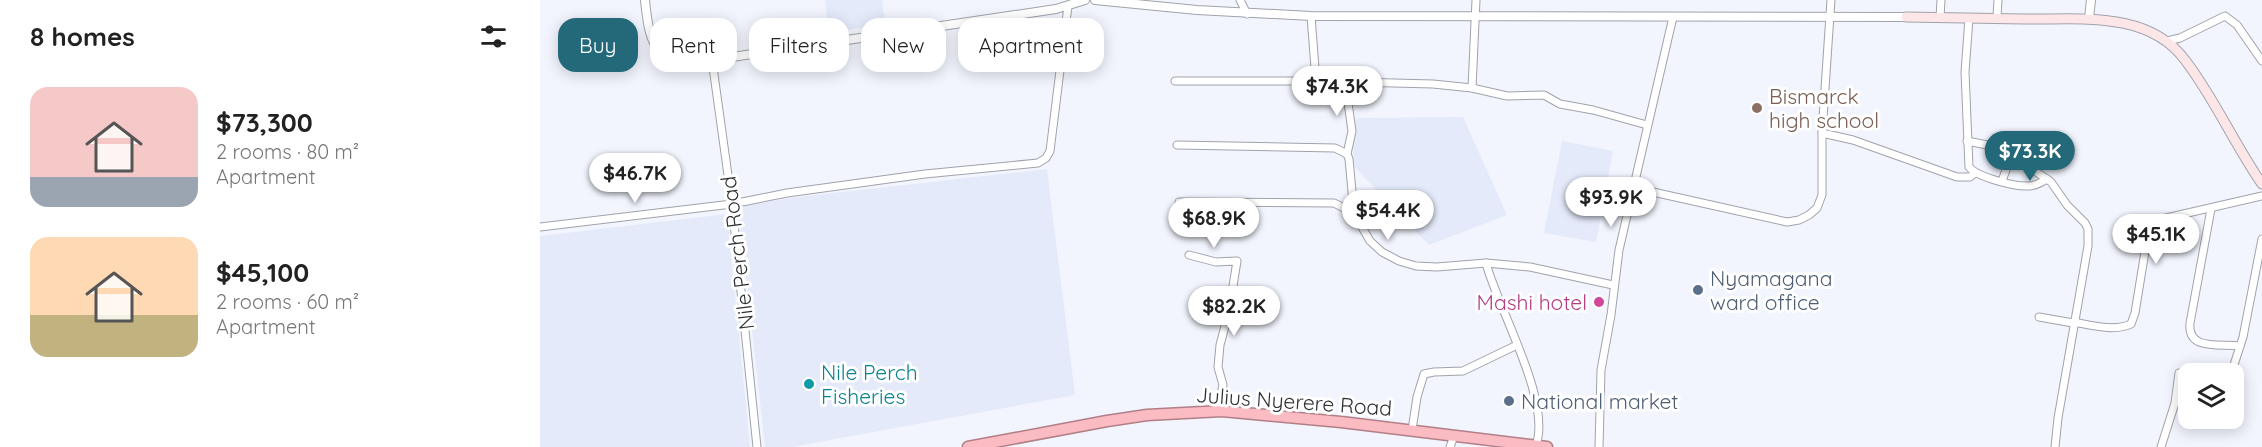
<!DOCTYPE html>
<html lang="en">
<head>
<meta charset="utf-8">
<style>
  body { margin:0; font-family:Quicksand,sans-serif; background:#f2f2f2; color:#222; height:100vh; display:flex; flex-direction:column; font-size:22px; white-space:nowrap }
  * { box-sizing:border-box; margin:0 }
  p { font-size:20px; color:#767676 }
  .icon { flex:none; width:33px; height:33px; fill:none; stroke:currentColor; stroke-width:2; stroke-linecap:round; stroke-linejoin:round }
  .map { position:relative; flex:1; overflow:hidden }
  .side { display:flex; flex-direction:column; background:#fff; width:540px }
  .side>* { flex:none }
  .guide { position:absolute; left:18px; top:18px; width:570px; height:54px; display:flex; gap:12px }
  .controls { position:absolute; left:1638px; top:363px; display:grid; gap:12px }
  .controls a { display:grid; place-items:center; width:66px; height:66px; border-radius:12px; background:#fff; box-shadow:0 3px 15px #0003; font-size:30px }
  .price { position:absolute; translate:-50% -51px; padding:0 14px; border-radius:21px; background:#fff; color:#222; font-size:20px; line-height:39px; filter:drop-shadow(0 2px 3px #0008) }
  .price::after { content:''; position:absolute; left:50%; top:36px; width:18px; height:14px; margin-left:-9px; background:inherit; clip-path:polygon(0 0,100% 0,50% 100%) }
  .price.on { background:#246979; color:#fff }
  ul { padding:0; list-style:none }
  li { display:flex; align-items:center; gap:18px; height:150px; padding:0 30px }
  li span { display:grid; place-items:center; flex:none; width:168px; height:120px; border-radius:18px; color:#555 }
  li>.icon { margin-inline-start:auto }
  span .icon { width:72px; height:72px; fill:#fffc; stroke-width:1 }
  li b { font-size:26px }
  h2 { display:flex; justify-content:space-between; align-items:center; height:72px; padding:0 30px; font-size:26px }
  .chip { padding:0 21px; border-radius:18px; background:#fff; box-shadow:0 3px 15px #0003; font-size:21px; line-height:54px }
  .chip.on { background:#246979; color:#fff }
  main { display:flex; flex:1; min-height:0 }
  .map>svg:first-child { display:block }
  .built { fill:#e4eafa }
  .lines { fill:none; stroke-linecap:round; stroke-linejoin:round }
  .minor-casing { stroke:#a0a3aa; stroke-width:9 }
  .tertiary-casing { stroke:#a0a3aa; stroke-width:10 }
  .secondary-casing { stroke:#a0a3aa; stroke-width:11 }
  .trunk-casing { stroke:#b27f87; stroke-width:13 }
  .minor { stroke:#fff; stroke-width:7 }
  .tertiary { stroke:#fff; stroke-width:8 }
  .secondary { stroke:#fde6e8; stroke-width:9 }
  .trunk { stroke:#fabbc3; stroke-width:10 }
  .education-dot { fill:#8d6e63; stroke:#fff; stroke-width:2 }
  .service-dot { fill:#5c6f8a; stroke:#fff; stroke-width:2 }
  .hotel-dot { fill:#d1479c; stroke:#fff; stroke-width:2 }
  .culture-dot { fill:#0f9aa8; stroke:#fff; stroke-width:2 }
  .labels { text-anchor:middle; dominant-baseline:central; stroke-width:6; stroke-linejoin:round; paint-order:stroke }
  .education-label { font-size:21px; fill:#785e54; stroke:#fff; text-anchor:start }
  .street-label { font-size:21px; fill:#2f3033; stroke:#fff }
  .service-label { font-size:21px; fill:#4e5e75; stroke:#fff; text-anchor:start }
  .hotel-label { font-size:21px; fill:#b23c85; stroke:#fff; text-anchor:end }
  .culture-label { font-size:21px; fill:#0d838f; stroke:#fff; text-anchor:start }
</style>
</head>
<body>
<main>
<section class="side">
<h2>8 homes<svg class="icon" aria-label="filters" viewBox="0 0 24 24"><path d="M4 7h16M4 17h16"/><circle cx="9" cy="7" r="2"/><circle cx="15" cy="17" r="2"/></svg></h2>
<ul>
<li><span style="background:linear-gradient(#f6c9c9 75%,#9aa5b1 0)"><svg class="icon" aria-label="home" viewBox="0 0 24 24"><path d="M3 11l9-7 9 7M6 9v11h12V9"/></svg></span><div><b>$73,300</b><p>2 rooms · 80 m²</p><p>Apartment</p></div></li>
<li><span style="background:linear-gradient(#ffd9b3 65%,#c2b280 0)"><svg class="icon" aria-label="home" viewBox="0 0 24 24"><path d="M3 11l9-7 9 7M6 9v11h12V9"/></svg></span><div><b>$45,100</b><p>2 rooms · 60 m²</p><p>Apartment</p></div></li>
</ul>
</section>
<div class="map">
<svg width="1722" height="447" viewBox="0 0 1722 447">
  <rect width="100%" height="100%" fill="#f2f5fe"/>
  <g class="built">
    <polygon points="285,0 342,0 345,25 289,32"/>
    <polygon points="923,117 967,215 889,245 812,164 816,118"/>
    <polygon points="1022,141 1073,151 1056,242 1004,233"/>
    <polygon points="507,169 535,395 252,447 225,447 198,206 258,197"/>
    <polygon points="187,214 210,447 0,447 0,236"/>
  </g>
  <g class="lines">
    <defs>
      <g id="minor">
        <polyline points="700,0 707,14"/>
        <polyline points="1457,17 1458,0"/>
        <polyline points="1400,18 1401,0"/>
        <path d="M1429,18L1425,72L1429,167C1437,177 1475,187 1489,186C1496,186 1501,182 1507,179"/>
        <polyline points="1627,41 1640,38 1685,16 1697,25 1722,61"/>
        <polyline points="172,60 192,204 217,447"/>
        <polyline points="635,81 776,81 771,16"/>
        <polyline points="776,81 893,84 932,88 967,96 1004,95 1020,104 1053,110 1107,125"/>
        <polyline points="805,82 812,131 807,154"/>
        <polyline points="932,88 936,0"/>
        <polyline points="1282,133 1313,140 1417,177 1430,177 1435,173"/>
        <polyline points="1427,141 1447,145 1489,167 1511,182 1527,205 1545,223 1548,229 1548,246 1518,418 1515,447"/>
        <polyline points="637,145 795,148 807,154 809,159 814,213"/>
        <polyline points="1462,181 1471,156"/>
        <polyline points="1095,188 1247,222 1259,220 1269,215 1277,208 1282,195 1282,133 1291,0"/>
        <polyline points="639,202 794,203 814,213 830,241 842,252 859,261 876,266 897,267 946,263 990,267 1073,285"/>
        <path d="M1671,209L1650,323C1647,352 1682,343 1700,346"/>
        <polyline points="0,227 192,204 247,193 385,174 498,163 506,158 510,151 528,6"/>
        <polyline points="649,255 676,262 697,261 689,311 680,345 678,367 683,385 677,411"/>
        <path d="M946,263C958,309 1012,401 996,445"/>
        <polyline points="1499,317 1533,323"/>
        <path d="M1533,322C1551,325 1574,332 1591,324L1595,313L1609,227L1613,221L1722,196"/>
        <polyline points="1691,374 1703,337 1722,239"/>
        <polyline points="872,430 877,397 884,374 894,372 923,371 977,345"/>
        <polyline points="910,447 914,436"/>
        <polyline points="1059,447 1061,370 1071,315 1079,250 1133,17"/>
        <polyline points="1621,447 1635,403 1639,373"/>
      </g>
      <g id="tertiary">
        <path d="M105,0C110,53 118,63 172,60L516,9L545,0"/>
        <polyline points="555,0 657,10 771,16 1366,17"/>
        <polyline points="1549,18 1551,0"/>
      </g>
      <path id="secondary" d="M1366,17C1405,18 1445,18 1484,19C1539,20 1608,10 1645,60C1675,99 1694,144 1722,184"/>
      <polyline id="trunk" points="428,447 567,421 607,415 682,411 801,422 1007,447"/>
    </defs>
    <use href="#minor" class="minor-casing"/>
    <use href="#tertiary" class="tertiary-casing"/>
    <use href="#secondary" class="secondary-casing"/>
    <use href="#trunk" class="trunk-casing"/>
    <use href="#minor" class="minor"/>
    <use href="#tertiary" class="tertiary"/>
    <use href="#secondary" class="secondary"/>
    <use href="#trunk" class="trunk"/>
  </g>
  <circle class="education-dot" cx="1217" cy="108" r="6"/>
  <g class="service-dot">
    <circle cx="1158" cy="290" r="6"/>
    <circle cx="969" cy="401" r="6"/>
  </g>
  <circle class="hotel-dot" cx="1059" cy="302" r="6"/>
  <circle class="culture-dot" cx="269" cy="384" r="6"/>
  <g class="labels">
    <g class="education-label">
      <text x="1229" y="96">Bismarck<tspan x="1229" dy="24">high school</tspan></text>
    </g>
    <g class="street-label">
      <text transform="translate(197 253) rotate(-97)">Nile Perch Road</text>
      <text transform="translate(754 401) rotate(4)">Julius Nyerere Road</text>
    </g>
    <g class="service-label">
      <text x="1170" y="278">Nyamagana<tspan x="1170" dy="24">ward office</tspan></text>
      <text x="981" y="401">National market</text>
    </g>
    <g class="hotel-label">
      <text x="1047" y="302">Mashi hotel</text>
    </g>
    <g class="culture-label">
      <text x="281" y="372">Nile Perch<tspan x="281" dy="24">Fisheries</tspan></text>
    </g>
  </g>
</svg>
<div class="controls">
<a><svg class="icon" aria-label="layers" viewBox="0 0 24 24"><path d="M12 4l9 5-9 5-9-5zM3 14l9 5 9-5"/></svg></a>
</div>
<b class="price" style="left:797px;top:117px">$74.3K</b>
<b class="price on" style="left:1490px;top:182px">$73.3K</b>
<b class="price" style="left:95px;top:204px">$46.7K</b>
<b class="price" style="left:1071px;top:228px">$93.9K</b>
<b class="price" style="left:848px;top:241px">$54.4K</b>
<b class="price" style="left:674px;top:249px">$68.9K</b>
<b class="price" style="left:1616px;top:265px">$45.1K</b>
<b class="price" style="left:694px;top:337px">$82.2K</b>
<div class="guide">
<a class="chip on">Buy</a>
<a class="chip">Rent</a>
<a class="chip">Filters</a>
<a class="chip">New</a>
<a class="chip">Apartment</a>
</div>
</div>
</main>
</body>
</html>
